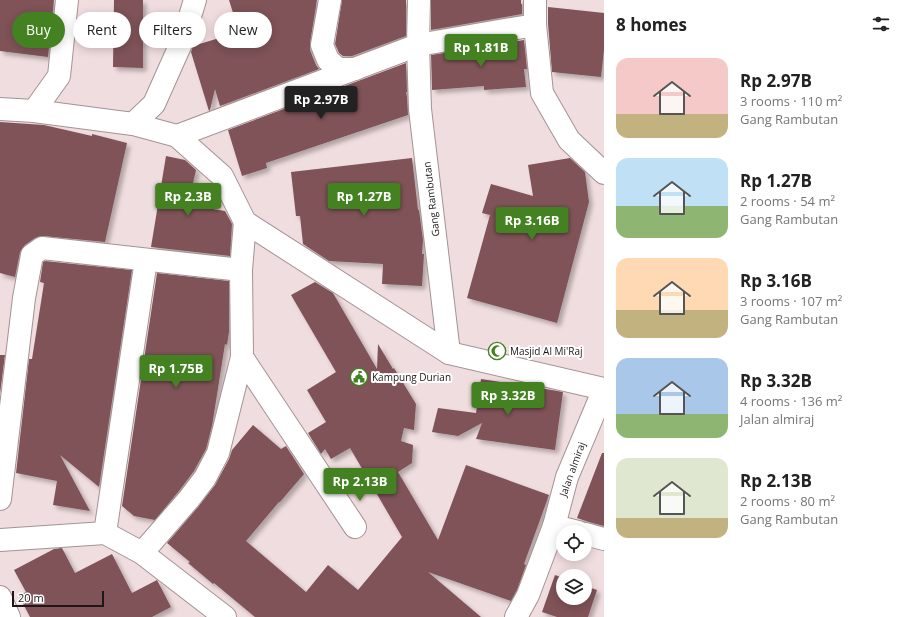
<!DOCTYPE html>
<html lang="en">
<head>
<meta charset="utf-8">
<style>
  body { margin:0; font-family:"Open Sans",sans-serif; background:#f2f2f2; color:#222; height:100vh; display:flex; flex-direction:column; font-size:15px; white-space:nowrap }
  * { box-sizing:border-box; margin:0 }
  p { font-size:13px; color:#767676 }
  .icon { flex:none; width:22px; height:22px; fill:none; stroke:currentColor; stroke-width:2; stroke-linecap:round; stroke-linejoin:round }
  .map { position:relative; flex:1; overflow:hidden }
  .details { display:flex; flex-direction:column; background:#fff; width:300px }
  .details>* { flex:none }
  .hud { position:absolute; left:12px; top:12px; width:380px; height:36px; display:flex; gap:8px }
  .tools { position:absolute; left:556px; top:525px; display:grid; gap:8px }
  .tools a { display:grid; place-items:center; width:36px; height:36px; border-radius:50%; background:#fff; box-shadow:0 2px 10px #0003; font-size:20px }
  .scale { position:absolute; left:12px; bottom:10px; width:92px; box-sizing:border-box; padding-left:4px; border:2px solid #1d1717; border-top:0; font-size:11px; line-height:14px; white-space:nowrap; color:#1d1717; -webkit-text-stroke:3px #fff; paint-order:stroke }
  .price { position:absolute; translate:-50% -34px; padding:0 9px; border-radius:4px; background:#438121; color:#fff; font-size:13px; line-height:26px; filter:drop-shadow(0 1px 2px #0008) }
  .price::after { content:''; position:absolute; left:50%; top:24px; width:12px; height:9px; margin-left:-6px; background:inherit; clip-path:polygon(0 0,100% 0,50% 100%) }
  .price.current { background:#222; color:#fff }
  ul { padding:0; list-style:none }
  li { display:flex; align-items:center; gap:12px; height:100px; padding:0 12px }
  li span { display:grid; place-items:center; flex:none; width:112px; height:80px; border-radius:12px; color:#555 }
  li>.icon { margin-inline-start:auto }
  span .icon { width:48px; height:48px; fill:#fffc; stroke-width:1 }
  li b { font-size:17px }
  h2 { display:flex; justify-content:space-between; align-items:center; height:48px; padding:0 12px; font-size:17px }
  .chip { padding:0 14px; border-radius:18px; background:#fff; box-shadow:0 2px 10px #0003; font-size:14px; line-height:36px }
  .chip.current { background:#438121; color:#fff }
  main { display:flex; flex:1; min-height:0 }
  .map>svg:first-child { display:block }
  .building { fill:#7f5358; filter:url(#shadow) }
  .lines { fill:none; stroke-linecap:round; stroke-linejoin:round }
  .minor-casing { stroke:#a49394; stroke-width:24 }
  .minor { stroke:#fff; stroke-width:22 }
  .labels { text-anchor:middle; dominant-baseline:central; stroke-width:4; stroke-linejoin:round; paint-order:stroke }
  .street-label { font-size:10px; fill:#1d1717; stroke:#fff }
  .poi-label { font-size:10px; fill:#1d1717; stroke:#fff; text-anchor:start }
</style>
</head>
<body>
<main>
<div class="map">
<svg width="604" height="617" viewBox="0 0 604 617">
  <defs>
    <filter id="shadow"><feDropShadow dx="3.5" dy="3.5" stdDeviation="2" flood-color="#0004"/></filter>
  </defs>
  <rect width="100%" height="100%" fill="#f0dddf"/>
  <g class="building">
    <polygon points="0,0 54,0 48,57 0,51"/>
    <polygon points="114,0 143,0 143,68 113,67"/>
    <polygon points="229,0 317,0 310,43 310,50 316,65 319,69 220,106 215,89 210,110 209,111 191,52 193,46 239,32"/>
    <polygon points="342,0 406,0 406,36 352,56 343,56 339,53 335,44"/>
    <polygon points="431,0 521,0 521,4 522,4 522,14 431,30"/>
    <polygon points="548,7 604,13 604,50 601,77 552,72 548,24"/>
    <polygon points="524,40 527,69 524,69 526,87 484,90 484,86 432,90 431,55"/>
    <polygon points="406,63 407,92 406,92 407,97 408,115 266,163 267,168 242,176 228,130"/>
    <polygon points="0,122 44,125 92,136 92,134 127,143 105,242 43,236 35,238 25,245 20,252 15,277 0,273"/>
    <polygon points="166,156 185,160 196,170 191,192 163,201 225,211 232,224 230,256 151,247"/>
    <polygon points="412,158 418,210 419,210 423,240 422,254 424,254 422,286 382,284 383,264 329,261 303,244 300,216 296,216 291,172"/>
    <polygon points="570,158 585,172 589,202 557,323 467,298 490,215 482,213 491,184 533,196 528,165"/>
    <polygon points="45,261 132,270 99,487 60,455 90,511 53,505 57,481 16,473 29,359 32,359 44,283 40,282 43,262"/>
    <polygon points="157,273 229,281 229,332 227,345 225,344 212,426 206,449 194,471 179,491 155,520 134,516 122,506"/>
    <polygon points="315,282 333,293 377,369 378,344 393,369 394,368 416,404 414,430 404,428 401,441 413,445 412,463 398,472 438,540 466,465 549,495 524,564 526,565 517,590 511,601 428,572 481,617 255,617 214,583 213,584 188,563 190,562 167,543 198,507 215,485 229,459 232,450 253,425 281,449 286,446 304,474 280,502 279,502 246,541 306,592 328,565 358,590 402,537 350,448 331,459 325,449 321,454 308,433 326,422 307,390 336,372 291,295"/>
    <polygon points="0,355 5,355 0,394"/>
    <polygon points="481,379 552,390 563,392 555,450 476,439 482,423 458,436 432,432 438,408 476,413"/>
    <polygon points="602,453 604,453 604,526 589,522 577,518"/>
    <polygon points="62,548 75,573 112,554 132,593 157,580 171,607 152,617 30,617 19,596 26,592 14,570 54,549"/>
    <polygon points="555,575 563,578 563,598 585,598 585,586 597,590 588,617 557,617 542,612"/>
  </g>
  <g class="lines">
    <defs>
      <g id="minor">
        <polyline points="330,0 322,45 328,60 338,69 355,69"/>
        <polyline points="419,0 418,45 420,109 449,353"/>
        <polyline points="535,0 535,25 542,93 569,140 604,173"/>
        <polyline points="0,109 34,111 133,124 177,136 222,176 245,222 449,353 604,389"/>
        <polyline points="34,111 59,76 67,0"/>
        <polyline points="133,124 154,104 183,39 195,0"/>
        <polyline points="177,136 418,45 535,25"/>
        <polyline points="242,357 355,527"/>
        <polyline points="0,499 24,298 32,255 42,248 241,270"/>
        <polyline points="554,526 578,532"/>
        <polyline points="105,533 146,260"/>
        <polyline points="585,534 604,539"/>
        <polyline points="0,540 105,533 142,553 225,617"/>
        <polyline points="142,553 189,499 205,478 218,453 242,357 241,270 245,222"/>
        <polyline points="0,597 9,617"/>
        <polyline points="516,617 528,595 554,526 567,477 604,389"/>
      </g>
    </defs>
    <use href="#minor" class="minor-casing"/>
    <use href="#minor" class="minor"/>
  </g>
  <defs>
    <symbol id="mosque-ring" viewBox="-11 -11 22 22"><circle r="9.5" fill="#fff" stroke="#438121" stroke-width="1.5"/><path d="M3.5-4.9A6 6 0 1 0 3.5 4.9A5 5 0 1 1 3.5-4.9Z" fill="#438121"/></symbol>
    <symbol id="civic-ring" viewBox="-11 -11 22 22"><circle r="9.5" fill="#fff" stroke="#438121" stroke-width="1.5"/><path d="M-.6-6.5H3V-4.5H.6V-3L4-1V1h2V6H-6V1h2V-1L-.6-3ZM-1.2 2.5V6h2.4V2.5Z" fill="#438121"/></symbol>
  </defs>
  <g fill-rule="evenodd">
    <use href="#mosque-ring" x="487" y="341" width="20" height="20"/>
    <use href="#civic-ring" x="349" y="367" width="20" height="20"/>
  </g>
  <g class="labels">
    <g class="street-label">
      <text transform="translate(431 199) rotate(-97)">Gang Rambutan</text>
      <text transform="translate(572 469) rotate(-70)">Jalan almiraj</text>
    </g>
    <g class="poi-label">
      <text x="510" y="351">Masjid Al Mi'Raj</text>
      <text x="372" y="377">Kampung Durian</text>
    </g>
  </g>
</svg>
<div class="tools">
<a><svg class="icon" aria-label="locate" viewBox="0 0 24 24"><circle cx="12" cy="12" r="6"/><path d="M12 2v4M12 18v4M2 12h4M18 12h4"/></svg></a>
<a><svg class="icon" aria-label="layers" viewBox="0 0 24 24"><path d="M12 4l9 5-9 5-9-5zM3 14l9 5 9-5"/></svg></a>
</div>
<div class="scale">20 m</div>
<b class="price" style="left:481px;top:68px">Rp 1.81B</b>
<b class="price current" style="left:321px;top:120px">Rp 2.97B</b>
<b class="price" style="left:188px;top:217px">Rp 2.3B</b>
<b class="price" style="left:364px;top:217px">Rp 1.27B</b>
<b class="price" style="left:532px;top:241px">Rp 3.16B</b>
<b class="price" style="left:176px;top:389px">Rp 1.75B</b>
<b class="price" style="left:508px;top:416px">Rp 3.32B</b>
<b class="price" style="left:360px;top:502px">Rp 2.13B</b>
<div class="hud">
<a class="chip current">Buy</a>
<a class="chip">Rent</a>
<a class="chip">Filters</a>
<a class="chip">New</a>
</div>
</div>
<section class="details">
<h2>8 homes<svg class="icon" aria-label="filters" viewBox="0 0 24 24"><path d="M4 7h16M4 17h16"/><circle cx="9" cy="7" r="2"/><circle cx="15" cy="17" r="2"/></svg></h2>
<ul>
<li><span style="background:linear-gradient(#f6c9c9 70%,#c2b280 0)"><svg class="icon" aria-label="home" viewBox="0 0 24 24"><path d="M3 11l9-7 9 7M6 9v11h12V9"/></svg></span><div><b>Rp 2.97B</b><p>3 rooms · 110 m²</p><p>Gang Rambutan</p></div></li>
<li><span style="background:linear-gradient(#bfe0f5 60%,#8fb573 0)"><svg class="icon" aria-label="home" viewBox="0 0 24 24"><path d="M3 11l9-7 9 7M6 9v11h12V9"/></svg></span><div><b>Rp 1.27B</b><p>2 rooms · 54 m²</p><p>Gang Rambutan</p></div></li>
<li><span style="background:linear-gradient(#ffd9b3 65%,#c2b280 0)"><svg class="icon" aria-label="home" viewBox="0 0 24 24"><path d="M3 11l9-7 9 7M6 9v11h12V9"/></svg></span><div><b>Rp 3.16B</b><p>3 rooms · 107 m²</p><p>Gang Rambutan</p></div></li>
<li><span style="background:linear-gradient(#a9c7e8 70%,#8fb573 0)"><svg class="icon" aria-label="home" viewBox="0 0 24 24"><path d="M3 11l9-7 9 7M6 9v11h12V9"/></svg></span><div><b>Rp 3.32B</b><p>4 rooms · 136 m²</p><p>Jalan almiraj</p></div></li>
<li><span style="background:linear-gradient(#dfe7d0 75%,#c2b280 0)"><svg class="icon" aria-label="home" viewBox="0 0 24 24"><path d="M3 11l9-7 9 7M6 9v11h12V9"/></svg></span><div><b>Rp 2.13B</b><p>2 rooms · 80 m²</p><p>Gang Rambutan</p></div></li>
</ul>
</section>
</main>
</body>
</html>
